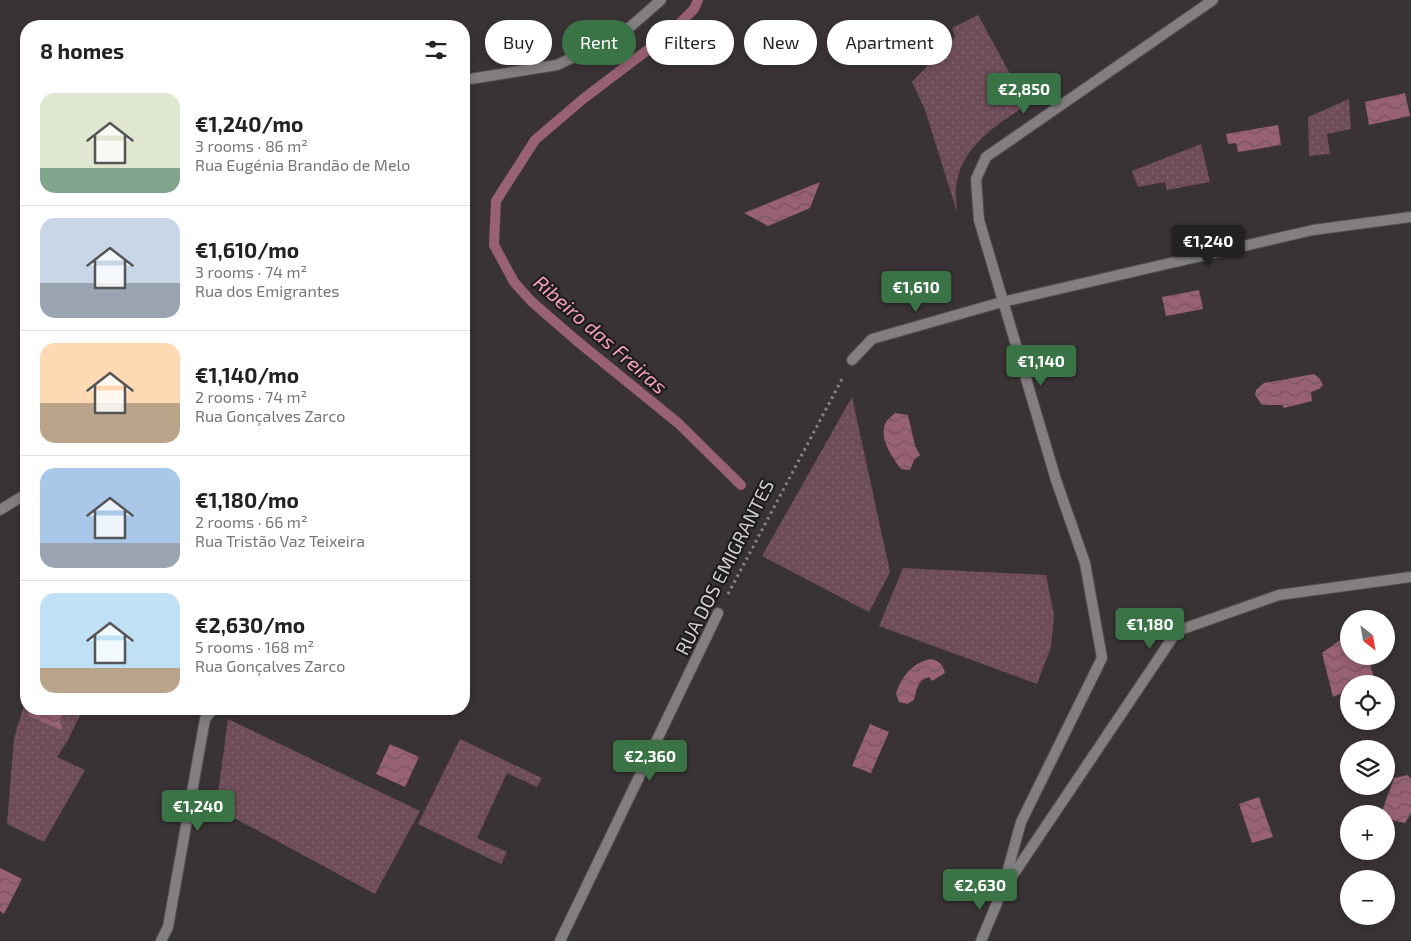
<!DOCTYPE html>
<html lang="en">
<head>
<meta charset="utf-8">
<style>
  body { margin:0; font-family:"Exo 2",sans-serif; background:#f6f6f6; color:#222; height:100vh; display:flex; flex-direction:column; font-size:19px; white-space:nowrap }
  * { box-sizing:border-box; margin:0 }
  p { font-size:16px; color:#767676 }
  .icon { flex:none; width:28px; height:28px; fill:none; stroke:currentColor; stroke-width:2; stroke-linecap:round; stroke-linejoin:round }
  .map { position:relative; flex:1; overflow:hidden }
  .side { position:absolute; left:20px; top:20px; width:450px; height:695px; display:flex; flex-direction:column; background:#fff; border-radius:20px; box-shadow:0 2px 8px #0003 }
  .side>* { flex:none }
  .top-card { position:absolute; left:485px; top:20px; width:475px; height:45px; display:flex; gap:10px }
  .needle { width:32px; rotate:149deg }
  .fabs { position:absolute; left:1340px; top:610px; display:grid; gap:10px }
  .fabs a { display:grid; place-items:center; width:55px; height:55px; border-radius:50%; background:#fff; box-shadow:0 2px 8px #0003; font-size:25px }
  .price { position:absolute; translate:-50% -42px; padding:0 11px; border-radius:5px; background:#3a7345; color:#fff; font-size:16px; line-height:32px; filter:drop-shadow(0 1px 2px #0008) }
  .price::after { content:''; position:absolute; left:50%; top:30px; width:15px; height:11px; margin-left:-8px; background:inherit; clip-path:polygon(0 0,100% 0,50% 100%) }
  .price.active { background:#222; color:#fff }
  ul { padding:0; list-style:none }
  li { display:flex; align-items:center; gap:15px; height:125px; padding:0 20px }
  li+li { border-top:1px solid #e0e0e0 }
  li span { display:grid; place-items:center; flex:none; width:140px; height:100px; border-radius:15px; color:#555 }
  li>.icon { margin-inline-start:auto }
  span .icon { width:60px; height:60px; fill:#fffc; stroke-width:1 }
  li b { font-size:21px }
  h2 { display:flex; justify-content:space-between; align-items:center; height:60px; padding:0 20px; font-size:21px }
  .pill { padding:0 18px; border-radius:22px; background:#fff; box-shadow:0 2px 8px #0003; font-size:18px; line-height:45px }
  .pill.active { background:#3a7345; color:#fff }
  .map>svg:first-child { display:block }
  .grass { fill:url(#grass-dots) }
  .water { fill:url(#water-waves) }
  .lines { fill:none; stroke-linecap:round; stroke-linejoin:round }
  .stream { stroke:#986174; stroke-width:10 }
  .lane-casing { stroke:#564f51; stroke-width:12 }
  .street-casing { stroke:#564f51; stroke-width:12 }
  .path { stroke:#8a8586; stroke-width:3; stroke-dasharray:2.5 4; stroke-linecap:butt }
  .lane { stroke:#837f80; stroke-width:10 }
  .street { stroke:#837f80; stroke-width:10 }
  .labels { text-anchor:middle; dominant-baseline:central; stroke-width:4.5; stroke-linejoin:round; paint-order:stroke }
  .street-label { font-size:19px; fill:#d4d0d1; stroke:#1f1c1d }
  .water-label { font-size:20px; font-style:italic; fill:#f5a1be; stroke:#1f1c1d }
</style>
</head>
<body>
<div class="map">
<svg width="1411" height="941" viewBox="0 0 1411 941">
  <defs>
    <pattern id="grass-dots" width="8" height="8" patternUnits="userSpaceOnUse" patternTransform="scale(1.25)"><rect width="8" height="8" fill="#6e4d58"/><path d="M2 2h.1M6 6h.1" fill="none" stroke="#82666f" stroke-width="1.8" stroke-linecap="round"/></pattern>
    <pattern id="water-waves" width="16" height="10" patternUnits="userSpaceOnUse" patternTransform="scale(1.25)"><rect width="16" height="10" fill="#986174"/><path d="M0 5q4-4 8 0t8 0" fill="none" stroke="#75535f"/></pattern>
  </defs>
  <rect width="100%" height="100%" fill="#3a3335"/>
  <g class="grass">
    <path d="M978,15L1027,105C996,125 960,147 956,188C955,196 957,204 957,212L925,110L912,82L955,37L952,28Z"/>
    <polygon points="1349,99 1351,129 1327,134 1330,154 1309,156 1308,117"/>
    <polygon points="1201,144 1210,182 1167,190 1165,182 1138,187 1132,171"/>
    <polygon points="852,397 890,572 869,612 762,556"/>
    <polygon points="903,568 1046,575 1054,615 1051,647 1037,684 879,626"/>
    <polygon points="26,699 26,709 83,709 68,740 57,757 85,770 44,842 7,824 14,738"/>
    <polygon points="228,719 420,811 375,894 216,808"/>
    <polygon points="460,739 542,778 537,787 507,773 477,838 507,852 501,864 418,824"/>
  </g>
  <g class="water">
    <polygon points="1405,93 1410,116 1369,125 1365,102"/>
    <polygon points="1278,125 1281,145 1238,152 1236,143 1228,144 1226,134"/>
    <polygon points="820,182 810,208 768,226 744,213"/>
    <polygon points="1199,290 1203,309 1166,316 1162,297"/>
    <polygon points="1314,374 1320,379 1323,385 1319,389 1311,392 1312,401 1284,408 1282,405 1262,405 1255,395 1256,390 1264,383"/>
    <path d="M895,413L908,415L915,446L920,455L914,460L910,470L901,469C892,457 878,437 886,422C888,419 892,416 895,413Z"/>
    <polygon points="1343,638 1349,640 1349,656 1368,656 1375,682 1369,684 1349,684 1349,691 1333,697 1322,653"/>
    <path d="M931,659C939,661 943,664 945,673L932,681L929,677C917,680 917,690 914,700L907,704L899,702L896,694C901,677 913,662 931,659Z"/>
    <polygon points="28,709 69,709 71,710 70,712 62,716 60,722 62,727 61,730 29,716"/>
    <polygon points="870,724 889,732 871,773 852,766"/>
    <polygon points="390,744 419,757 405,787 376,774"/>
    <polygon points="1408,775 1411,779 1411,813 1405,823 1386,819 1386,814 1381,814 1394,778"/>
    <polygon points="1259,797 1273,837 1252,843 1239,804"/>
    <polygon points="0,868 22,879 4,914 0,911"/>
  </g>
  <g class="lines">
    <polyline class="stream" points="698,0 694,9 670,33 583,99 535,140 496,201 494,245 514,282 531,301 577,341 678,423 741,485"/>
    <defs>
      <g id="lane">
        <polyline points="464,80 557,65 622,34 661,0"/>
        <polyline points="0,510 26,494"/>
      </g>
      <g id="street">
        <polyline points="852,360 872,339 1002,302 1313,230 1411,217"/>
        <polyline points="1007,884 1177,631 1279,595 1411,577"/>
        <polyline points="161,941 168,927 205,719 213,709"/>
        <polyline points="560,941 718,613"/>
        <polyline points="981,941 1002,891 1021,822 1102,658 1085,563 1056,480 979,220 976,179 986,157 1213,0"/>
      </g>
    </defs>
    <use href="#lane" class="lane-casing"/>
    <use href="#street" class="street-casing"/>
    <polyline class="path" points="728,594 842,379"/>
    <use href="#lane" class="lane"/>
    <use href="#street" class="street"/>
  </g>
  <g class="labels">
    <g class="street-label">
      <text transform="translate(724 567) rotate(-63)">RUA DOS EMIGRANTES</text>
    </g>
    <g class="water-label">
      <text transform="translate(601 334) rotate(41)">Ribeiro das Freiras</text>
    </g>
  </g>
</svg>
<div class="fabs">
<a><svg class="needle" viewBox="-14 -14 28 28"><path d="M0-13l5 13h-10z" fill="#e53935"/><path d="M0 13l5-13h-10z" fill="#767676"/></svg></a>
<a><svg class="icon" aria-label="locate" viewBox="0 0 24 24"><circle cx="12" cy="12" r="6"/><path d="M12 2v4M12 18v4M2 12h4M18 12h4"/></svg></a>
<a><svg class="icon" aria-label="layers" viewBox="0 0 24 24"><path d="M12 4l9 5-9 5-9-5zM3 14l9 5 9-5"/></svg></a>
<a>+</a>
<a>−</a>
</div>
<b class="price" style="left:1024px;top:115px">€2,850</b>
<b class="price active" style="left:1208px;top:267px">€1,240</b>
<b class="price" style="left:916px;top:313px">€1,610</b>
<b class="price" style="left:1041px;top:387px">€1,140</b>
<b class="price" style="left:1150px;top:650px">€1,180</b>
<b class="price" style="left:650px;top:782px">€2,360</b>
<b class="price" style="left:198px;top:832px">€1,240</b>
<b class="price" style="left:980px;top:911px">€2,630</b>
<div class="top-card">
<a class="pill">Buy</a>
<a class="pill active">Rent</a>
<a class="pill">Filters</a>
<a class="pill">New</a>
<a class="pill">Apartment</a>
</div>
<section class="side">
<h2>8 homes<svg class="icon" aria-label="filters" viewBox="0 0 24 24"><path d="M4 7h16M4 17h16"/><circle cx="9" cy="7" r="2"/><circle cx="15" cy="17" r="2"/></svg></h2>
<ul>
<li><span style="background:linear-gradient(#dfe7d0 75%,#7fa58c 0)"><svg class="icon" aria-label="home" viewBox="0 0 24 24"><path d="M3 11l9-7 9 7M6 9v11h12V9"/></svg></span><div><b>€1,240/mo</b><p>3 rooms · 86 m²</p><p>Rua Eugénia Brandão de Melo</p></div></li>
<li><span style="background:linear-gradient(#c9d6e8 65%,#9aa5b1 0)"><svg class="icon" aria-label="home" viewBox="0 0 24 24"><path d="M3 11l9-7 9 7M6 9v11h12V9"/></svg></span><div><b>€1,610/mo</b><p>3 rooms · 74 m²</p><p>Rua dos Emigrantes</p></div></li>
<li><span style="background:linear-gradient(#ffd9b3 60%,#b9a48a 0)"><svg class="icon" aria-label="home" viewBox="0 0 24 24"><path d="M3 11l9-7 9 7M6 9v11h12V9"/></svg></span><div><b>€1,140/mo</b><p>2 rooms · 74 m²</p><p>Rua Gonçalves Zarco</p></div></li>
<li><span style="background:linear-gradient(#a9c7e8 75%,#9aa5b1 0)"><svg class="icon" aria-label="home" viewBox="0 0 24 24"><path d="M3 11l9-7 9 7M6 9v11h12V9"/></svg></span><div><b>€1,180/mo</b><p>2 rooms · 66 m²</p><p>Rua Tristão Vaz Teixeira</p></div></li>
<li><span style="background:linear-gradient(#bfe0f5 75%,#b9a48a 0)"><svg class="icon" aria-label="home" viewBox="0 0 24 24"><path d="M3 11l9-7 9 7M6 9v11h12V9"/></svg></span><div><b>€2,630/mo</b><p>5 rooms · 168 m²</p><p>Rua Gonçalves Zarco</p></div></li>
</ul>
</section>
</div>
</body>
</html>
